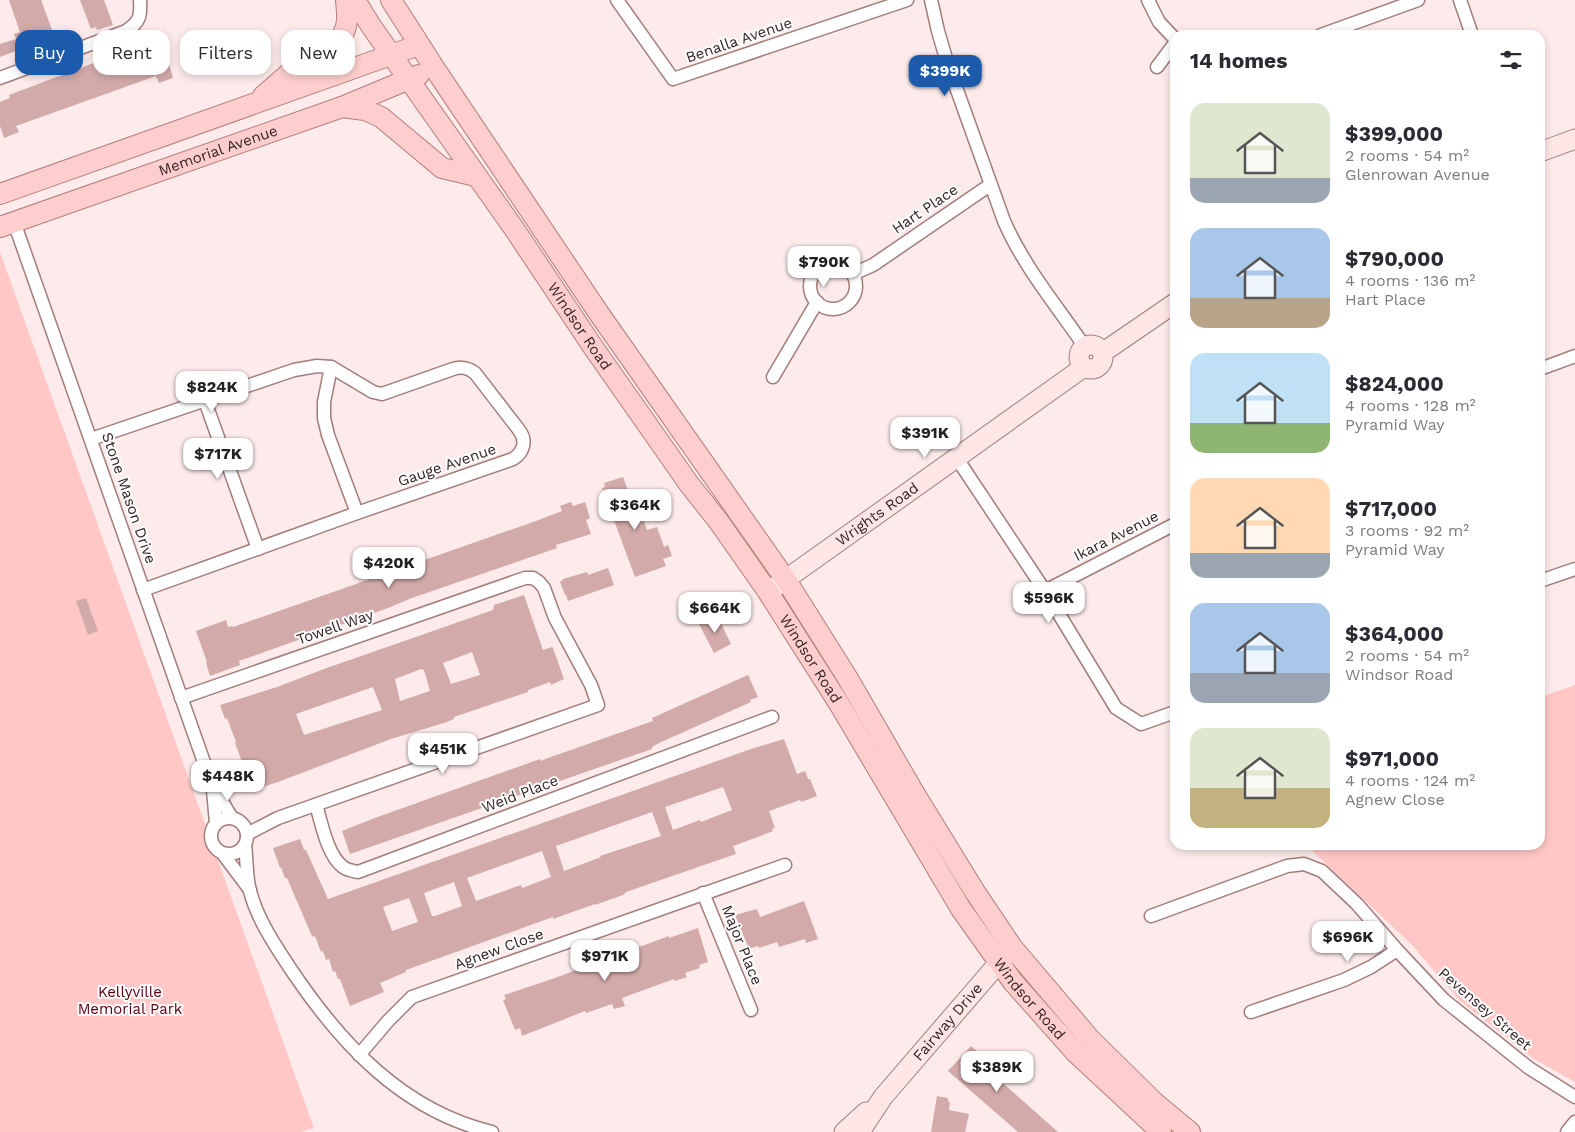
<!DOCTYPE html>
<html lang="en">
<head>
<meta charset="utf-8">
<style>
  body { margin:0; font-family:"Work Sans",sans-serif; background:#f2f2f3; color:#2b2b33; height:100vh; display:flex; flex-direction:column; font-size:19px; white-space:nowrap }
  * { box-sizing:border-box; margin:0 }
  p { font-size:16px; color:#7c7c81 }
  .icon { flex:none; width:28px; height:28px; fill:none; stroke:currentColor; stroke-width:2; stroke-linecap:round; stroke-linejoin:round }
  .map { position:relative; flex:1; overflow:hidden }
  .details { position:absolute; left:1170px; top:30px; width:375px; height:820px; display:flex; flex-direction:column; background:#fff; border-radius:15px; box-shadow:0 2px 8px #0003 }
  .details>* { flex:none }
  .banner { position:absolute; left:15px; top:30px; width:475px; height:45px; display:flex; gap:10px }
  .price { position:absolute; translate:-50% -42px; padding:0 11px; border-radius:10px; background:#fff; color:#222; font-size:16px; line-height:32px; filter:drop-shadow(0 1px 2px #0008) }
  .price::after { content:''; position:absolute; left:50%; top:30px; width:15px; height:11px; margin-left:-8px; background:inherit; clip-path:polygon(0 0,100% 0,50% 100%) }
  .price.on { background:#1c5aab; color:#fff }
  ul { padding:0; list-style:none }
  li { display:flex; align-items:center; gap:15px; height:125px; padding:0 20px }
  li span { display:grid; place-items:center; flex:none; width:140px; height:100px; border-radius:15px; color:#555 }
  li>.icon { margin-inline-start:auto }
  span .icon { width:60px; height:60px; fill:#fffc; stroke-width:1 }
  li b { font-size:21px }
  h2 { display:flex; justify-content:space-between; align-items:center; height:60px; padding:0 20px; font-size:21px }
  .chip { padding:0 18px; border-radius:15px; background:#fff; box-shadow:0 2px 8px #0003; font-size:18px; line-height:45px }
  .chip.on { background:#1c5aab; color:#fff }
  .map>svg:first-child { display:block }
  .green { fill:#ffc8c6 }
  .building { fill:#d2aaa9; fill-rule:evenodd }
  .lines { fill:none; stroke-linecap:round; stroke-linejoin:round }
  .street-casing { stroke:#a27d7b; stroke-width:15 }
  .secondary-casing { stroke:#a27d7b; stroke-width:21 }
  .primary-casing { stroke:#b57d7c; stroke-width:22 }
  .street { stroke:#fff; stroke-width:12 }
  .secondary { stroke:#fee6e6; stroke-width:19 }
  .primary { stroke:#fdcecd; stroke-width:20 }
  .labels { text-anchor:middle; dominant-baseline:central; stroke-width:4; stroke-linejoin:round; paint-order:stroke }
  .street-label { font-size:15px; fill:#332424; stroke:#fdfdfd }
  .park-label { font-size:15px; fill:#580211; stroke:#fdfdfd }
</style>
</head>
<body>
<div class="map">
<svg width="1575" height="1132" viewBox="0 0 1575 1132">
  <rect width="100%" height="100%" fill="#fcebea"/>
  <g class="green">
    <polygon points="0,252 314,1128 301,1132 0,1132"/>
    <polygon points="1575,685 1575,1082 1534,1059 1460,1001 1412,945 1306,845 1540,845 1540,697"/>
  </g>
  <g class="building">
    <polygon points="9,0 41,0 57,43 33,53 31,45 0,57 0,44 16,39 14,34 20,32"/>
    <polygon points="80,0 104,0 113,25 97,30 96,27 91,29"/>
    <polygon points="161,43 161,45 163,44 173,78 159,83 156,76 16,126 19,132 4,138 0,126 0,102 10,98 9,95 99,61 126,52 127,54"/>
    <polygon points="623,477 633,505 638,503 647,530 657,527 664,547 668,545 672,556 663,559 666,566 635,577 602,488 605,487 604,483"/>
    <polygon points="571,502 573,506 585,502 590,518 586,520 591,534 556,545 557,548 412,598 388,608 239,661 240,665 210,676 206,663 207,662 196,631 226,620 228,627 232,626 233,627 536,521 562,511 560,506"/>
    <polygon points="608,568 614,585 568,601 566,595 565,595 560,582 563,580 563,579 587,572 588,575"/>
    <path d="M524,595L543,650L552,647L553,648L564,679L551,685L550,682L528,690V692L454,717V719L444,723L391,739L278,782L250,791L248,787L247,788L240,763L242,762L235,743L236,742L227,718L225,719L220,705L277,687L324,669L493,610L494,605ZM472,652L480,675L451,684L443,663ZM421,669L424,670L430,691L400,701L395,679ZM373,687L382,710L304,735L296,714Z"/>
    <polygon points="86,598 98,631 88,635 76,601"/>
    <polygon points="717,615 731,644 714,653 699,624"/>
    <polygon points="748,675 758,697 750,700 751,702 659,743 652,747 652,749 350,854 342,831 375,818 481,780 540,759 541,761 548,758 653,721 652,718"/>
    <path d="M784,739L797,774L805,771L808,779H810L817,796L801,802L800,800L769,811L775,828L772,829L773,831L755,838L733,846L736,854L626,892L623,895L595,905V904L553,919V917L406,970V972L380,983L384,992L350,1006L340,979H338L335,971L333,972L329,959L326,960L323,951L321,952L315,936L313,937L311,934L287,878H285L281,867L280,868L273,848L300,839L304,850H306L328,899L751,749ZM723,787L732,810L701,822L700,820L673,830L665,807ZM652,812L661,836L600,856L601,857L564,871L556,846ZM542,851L551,877L522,888L521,885L476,901L467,878ZM454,882L462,906L435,916H432L424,893ZM409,898L418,922L392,931L383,907Z"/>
    <polygon points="804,901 818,939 806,943 805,939 779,947 777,942 759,948 758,946 749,949 735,915 757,909 760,917"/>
    <polygon points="698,928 708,962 699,965 700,968 685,973 687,977 675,981 674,979 622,998 625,1006 614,1009 612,1004 586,1013 585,1011 522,1036 520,1028 515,1030 503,1000 506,999 504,995 552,979 669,936 669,938"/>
    <polygon points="971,1046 1002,1073 997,1078 1058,1132 1018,1132 948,1071"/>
    <polygon points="937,1096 948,1098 948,1101 950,1103 949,1110 969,1114 965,1132 931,1132"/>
  </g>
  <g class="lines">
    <defs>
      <g id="street">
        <polyline points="617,0 673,79 907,0"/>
        <path d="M931,0L938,31L947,62L1004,221C1024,267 1057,306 1085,347"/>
        <polyline points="1148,0 1159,22 1175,39"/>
        <polyline points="1460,0 1472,35"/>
        <polyline points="1321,35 1418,0"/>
        <polyline points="1157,67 1175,43"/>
        <path d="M0,78L126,31C140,22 141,16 140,0"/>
        <polyline points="14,222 212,785 232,818"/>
        <circle cx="833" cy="286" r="23"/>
        <polyline points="853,274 873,265 990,185"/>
        <polyline points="331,367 324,402 324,418 328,435 357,513"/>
        <polyline points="1540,369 1575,356"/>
        <polyline points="773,377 817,302"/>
        <polyline points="205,401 258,549"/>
        <path d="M91,439L294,370L317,366L331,367L373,392L382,394L453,369C462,366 468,368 475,373L519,430C527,440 524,452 513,459L357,513L143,590"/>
        <polyline points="956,457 1045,591 1116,708 1141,724 1175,712"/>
        <polyline points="1540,581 1575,569"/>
        <polyline points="1045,591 1175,524"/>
        <polyline points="181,698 525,578 533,578 539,582 544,588 555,618 591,685 598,705 278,818 247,834"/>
        <polyline points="213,790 216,823"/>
        <path d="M316,805C322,824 327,855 343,867C347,870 353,871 358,872L772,717"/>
        <circle cx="229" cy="836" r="18"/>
        <path d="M245,845C247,860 246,876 250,891C257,919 276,947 292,971C341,1044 403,1111 492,1132"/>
        <polyline points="223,854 250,890"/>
        <polyline points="703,893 751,1010"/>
        <polyline points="1151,916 1287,866 1304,864 1322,871 1357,904 1397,950 1444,1000 1529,1068 1575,1097"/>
        <polyline points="1251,1012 1344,980 1371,967 1397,950"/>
        <polyline points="359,1055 388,1021 412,997 785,865"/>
        <polyline points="1567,1132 1575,1122"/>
      </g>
      <g id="secondary">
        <polyline points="1540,152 1575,139"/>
        <circle cx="1091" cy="357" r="12"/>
        <polyline points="1102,353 1175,303"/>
        <path id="s1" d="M768,592L1084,367"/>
        <polyline points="844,1132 866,1112"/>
        <path id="s2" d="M860,1132L883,1097L1008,952"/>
      </g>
      <g id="primary">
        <path id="s3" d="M355,0L371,26L515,230L593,347L689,484L719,522L768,592L838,702L961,909L1013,982L1076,1053L1161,1132"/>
        <polyline points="391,0 435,69 600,315 786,580 847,677 913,791 975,892 1012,947 1090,1039 1155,1103 1190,1132"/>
        <path d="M263,96C271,89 279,82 287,75C303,63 333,53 343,34C349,24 347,12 346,0"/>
        <polyline points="342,107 365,110 381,117 442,168 476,176"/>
        <polyline points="0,194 419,45"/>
        <path id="s4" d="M0,227L342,107L419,75"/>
      </g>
    </defs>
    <use href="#street" class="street-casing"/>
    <use href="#secondary" class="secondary-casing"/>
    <use href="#primary" class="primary-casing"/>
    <use href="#street" class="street"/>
    <use href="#secondary" class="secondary"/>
    <use href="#primary" class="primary"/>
  </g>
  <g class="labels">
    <g class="street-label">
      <text transform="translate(739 40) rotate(-19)">Benalla Avenue</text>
      <text stroke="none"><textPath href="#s4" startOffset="231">Memorial Avenue</textPath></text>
      <text transform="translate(925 209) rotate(-34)">Hart Place</text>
      <text stroke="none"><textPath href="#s3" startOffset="396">Windsor Road</textPath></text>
      <text transform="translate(447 465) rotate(-19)">Gauge Avenue</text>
      <text transform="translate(129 498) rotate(71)">Stone Mason Drive</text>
      <text stroke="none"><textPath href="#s1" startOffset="134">Wrights Road</textPath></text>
      <text transform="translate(1116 536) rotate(-27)">Ikara Avenue</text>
      <text transform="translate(335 627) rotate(-19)">Towell Way</text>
      <text stroke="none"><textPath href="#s3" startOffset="801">Windsor Road</textPath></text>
      <text transform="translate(520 794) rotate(-21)">Weid Place</text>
      <text transform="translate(742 945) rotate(68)">Major Place</text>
      <text transform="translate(499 949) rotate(-20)">Agnew Close</text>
      <text stroke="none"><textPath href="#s3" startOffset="1206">Windsor Road</textPath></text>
      <text transform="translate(1485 1009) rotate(41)">Pevensey Street</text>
      <text stroke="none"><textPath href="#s2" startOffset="141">Fairway Drive</textPath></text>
    </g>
    <g class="park-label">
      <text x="130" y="992">Kellyville<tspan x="130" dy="17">Memorial Park</tspan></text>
    </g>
  </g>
</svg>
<b class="price on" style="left:945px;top:97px">$399K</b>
<b class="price" style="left:824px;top:288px">$790K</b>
<b class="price" style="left:212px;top:413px">$824K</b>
<b class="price" style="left:925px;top:459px">$391K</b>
<b class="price" style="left:218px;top:480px">$717K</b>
<b class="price" style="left:635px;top:531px">$364K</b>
<b class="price" style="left:389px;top:589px">$420K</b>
<b class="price" style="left:1049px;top:624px">$596K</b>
<b class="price" style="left:715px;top:634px">$664K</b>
<b class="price" style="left:443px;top:775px">$451K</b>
<b class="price" style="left:228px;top:802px">$448K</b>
<b class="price" style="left:1348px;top:963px">$696K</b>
<b class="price" style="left:605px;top:982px">$971K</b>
<b class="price" style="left:997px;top:1093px">$389K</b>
<div class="banner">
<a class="chip on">Buy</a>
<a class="chip">Rent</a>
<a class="chip">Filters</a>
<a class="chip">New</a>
</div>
<section class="details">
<h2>14 homes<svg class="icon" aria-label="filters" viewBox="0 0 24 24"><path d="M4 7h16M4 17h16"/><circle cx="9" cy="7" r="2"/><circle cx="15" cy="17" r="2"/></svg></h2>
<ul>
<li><span style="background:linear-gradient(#dfe7d0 75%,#9aa5b1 0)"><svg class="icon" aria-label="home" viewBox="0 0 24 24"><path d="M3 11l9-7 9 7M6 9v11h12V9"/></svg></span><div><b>$399,000</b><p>2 rooms · 54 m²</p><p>Glenrowan Avenue</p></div></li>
<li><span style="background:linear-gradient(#a9c7e8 70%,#b9a48a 0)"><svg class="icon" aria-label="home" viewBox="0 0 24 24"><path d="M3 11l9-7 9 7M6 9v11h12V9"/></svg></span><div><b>$790,000</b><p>4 rooms · 136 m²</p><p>Hart Place</p></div></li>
<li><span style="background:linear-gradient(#bfe0f5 70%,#8fb573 0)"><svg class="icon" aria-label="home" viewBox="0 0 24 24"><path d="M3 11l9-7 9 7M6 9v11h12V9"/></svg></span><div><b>$824,000</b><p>4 rooms · 128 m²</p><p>Pyramid Way</p></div></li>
<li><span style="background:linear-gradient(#ffd9b3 75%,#9aa5b1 0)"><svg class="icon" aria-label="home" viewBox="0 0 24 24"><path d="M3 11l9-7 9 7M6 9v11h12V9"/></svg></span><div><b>$717,000</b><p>3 rooms · 92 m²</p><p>Pyramid Way</p></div></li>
<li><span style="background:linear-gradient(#a9c7e8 70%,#9aa5b1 0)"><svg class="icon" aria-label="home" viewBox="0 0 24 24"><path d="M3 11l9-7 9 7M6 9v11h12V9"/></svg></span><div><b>$364,000</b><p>2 rooms · 54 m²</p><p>Windsor Road</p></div></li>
<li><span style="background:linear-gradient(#dfe7d0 60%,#c2b280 0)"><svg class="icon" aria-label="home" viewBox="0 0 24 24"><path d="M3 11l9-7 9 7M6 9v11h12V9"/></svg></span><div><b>$971,000</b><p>4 rooms · 124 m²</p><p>Agnew Close</p></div></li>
</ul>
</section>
</div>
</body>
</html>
